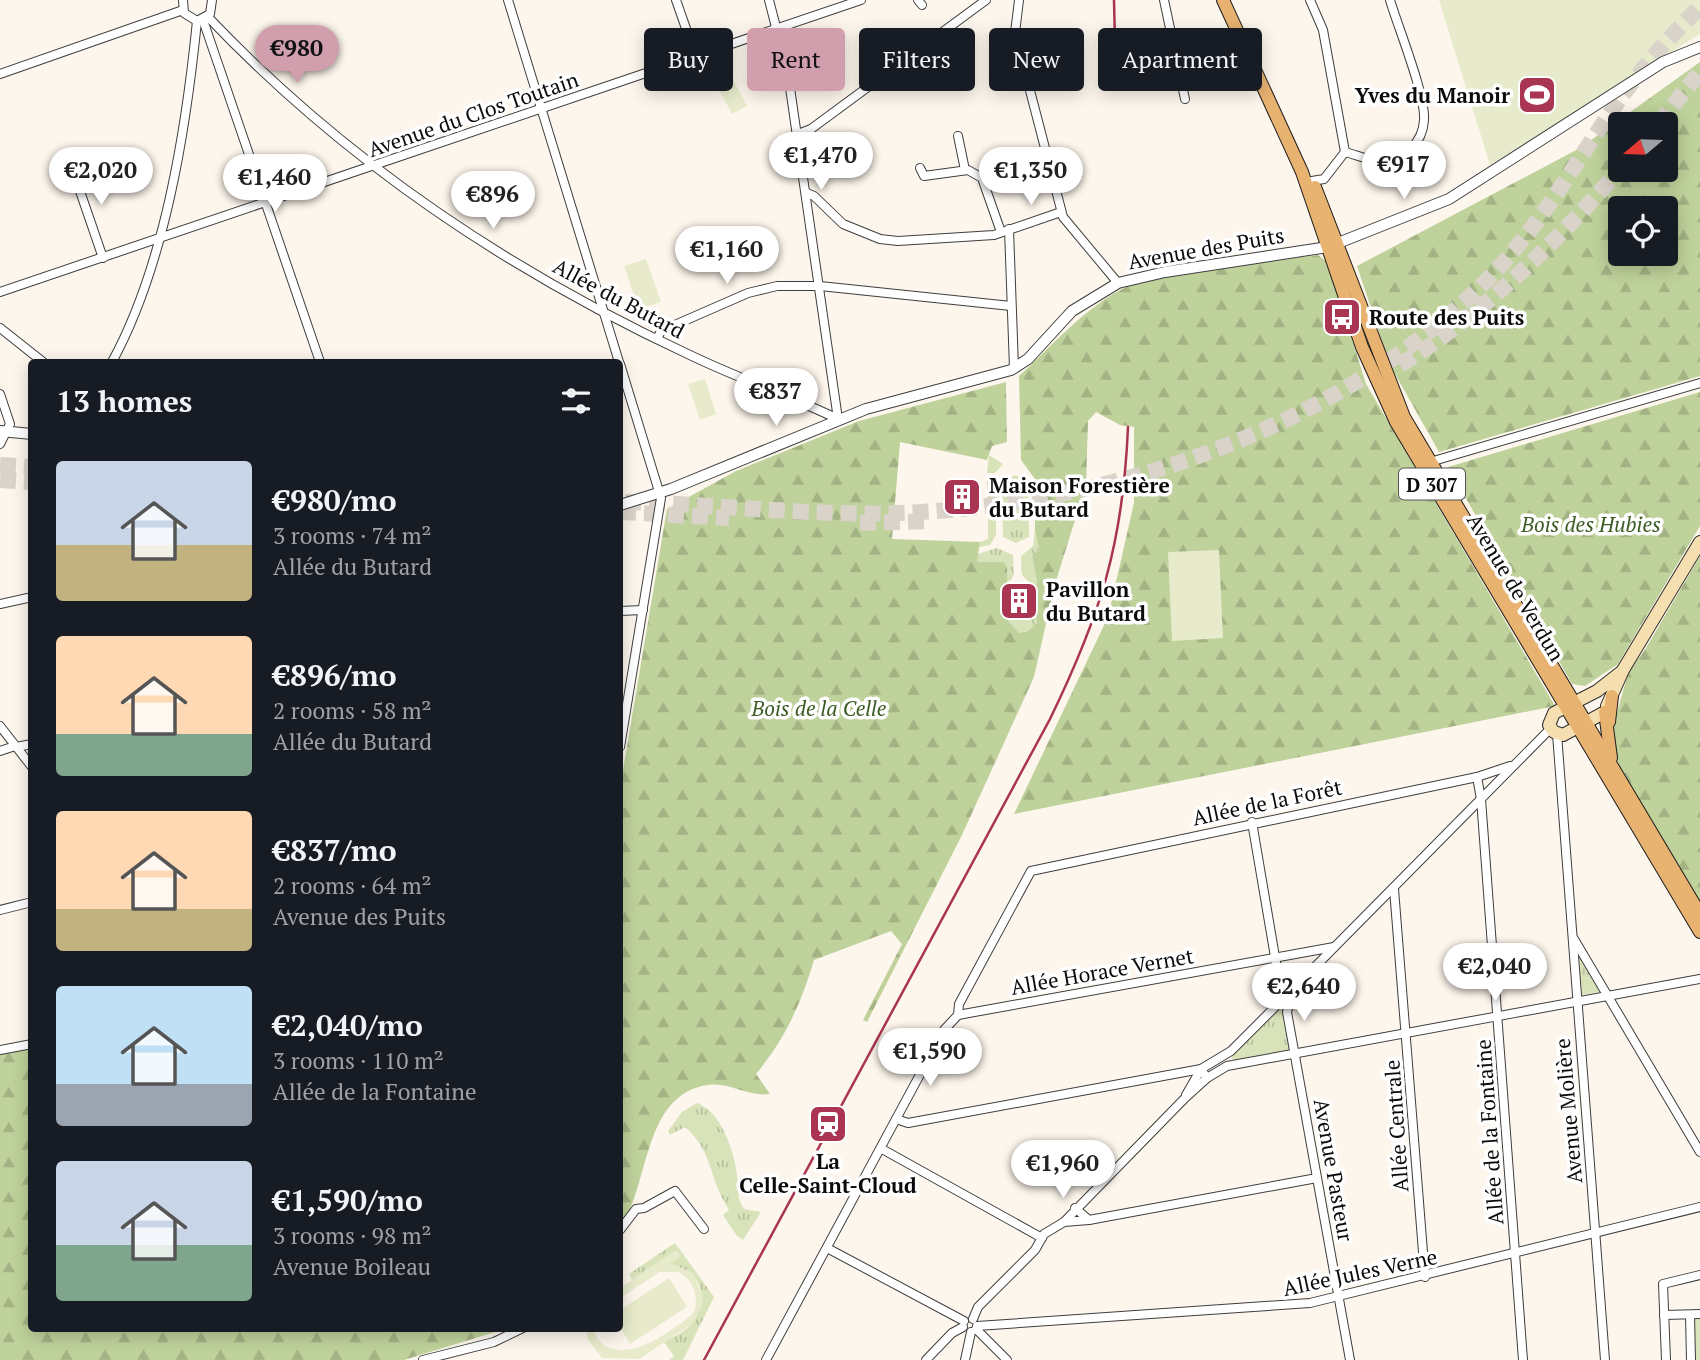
<!DOCTYPE html>
<html lang="en">
<head>
<meta charset="utf-8">
<style>
  body { margin:0; font-family:"PT Serif",serif; background:#20242c; color:#f1f3f6; height:100vh; display:flex; flex-direction:column; font-size:26px; white-space:nowrap }
  * { box-sizing:border-box; margin:0 }
  p { font-size:23px; color:#9ea1a6 }
  .icon { flex:none; width:38px; height:38px; fill:none; stroke:currentColor; stroke-width:2; stroke-linecap:round; stroke-linejoin:round }
  .map { position:relative; flex:1; overflow:hidden }
  .side { position:absolute; left:28px; top:359px; width:595px; height:973px; display:flex; flex-direction:column; background:#171b24; border-radius:7px; box-shadow:0 4px 18px #0003 }
  .side>* { flex:none }
  .hud { position:absolute; left:644px; top:28px; width:665px; height:63px; display:flex; gap:14px }
  .needle { width:46px; rotate:251deg }
  .fabs { position:absolute; left:1608px; top:112px; display:grid; gap:14px }
  .fabs a { display:grid; place-items:center; width:70px; height:70px; border-radius:7px; background:#171b24; box-shadow:0 4px 18px #0003; font-size:35px }
  .price { position:absolute; translate:-50% -60px; padding:0 16px; border-radius:24px; background:#fff; color:#222; font-size:23px; line-height:46px; filter:drop-shadow(0 2px 4px #0008) }
  .price::after { content:''; position:absolute; left:50%; top:42px; width:21px; height:16px; margin-left:-10px; background:inherit; clip-path:polygon(0 0,100% 0,50% 100%) }
  .price.selected { background:#d19ead; color:#111 }
  ul { padding:0; list-style:none }
  li { display:flex; align-items:center; gap:21px; height:175px; padding:0 28px }
  li span { display:grid; place-items:center; flex:none; width:196px; height:140px; border-radius:7px; color:#555 }
  li>.icon { margin-inline-start:auto }
  span .icon { width:84px; height:84px; fill:#fffc; stroke-width:1 }
  li b { font-size:30px }
  h2 { display:flex; justify-content:space-between; align-items:center; height:84px; padding:0 28px; font-size:30px }
  .tag { padding:0 24px; border-radius:7px; background:#171b24; box-shadow:0 4px 18px #0003; font-size:24px; line-height:63px }
  .tag.selected { background:#d19ead; color:#111 }
  .map>svg:first-child { display:block }
  .grass { fill:url(#grass-tufts) }
  .forest { fill:url(#forest-firs); fill-rule:evenodd }
  .pitch { fill:#e7ebcb }
  .lines { fill:none; stroke-linecap:round; stroke-linejoin:round }
  .motorway-tunnel { stroke:#d9d3ca; stroke-width:16; stroke-dasharray:16 8; stroke-linecap:butt }
  .minor-casing { stroke:#3e3e3e; stroke-width:10 }
  .tertiary-casing { stroke:#3e3e3e; stroke-width:12 }
  .secondary-casing { stroke:#2d2d2d; stroke-width:14 }
  .primary-casing { stroke:#1c1c1c; stroke-width:14 }
  .minor { stroke:#fff; stroke-width:8 }
  .tertiary { stroke:#fff; stroke-width:10 }
  .secondary { stroke:#f5deaf; stroke-width:12 }
  .primary { stroke:#e8b271; stroke-width:12 }
  .rail { stroke:#aa3553; stroke-width:2.5 }
  .labels { text-anchor:middle; dominant-baseline:central; stroke-width:7; stroke-linejoin:round; paint-order:stroke }
  .shield { fill:#fff; stroke:#545454; stroke-width:2 }
  .shield-label { font-size:19px; font-weight:bold; fill:#0b0b0b }
  .poi-label { font-size:21px; font-weight:bold; fill:#0b0b0b; stroke:#fff; text-anchor:start }
  .street-label { font-size:21px; fill:#0b0b0b; stroke:#fff }
  .park-label { font-size:21px; font-style:italic; fill:#3b5b24; stroke:#fff }
</style>
</head>
<body>
<div class="map">
<svg width="1700" height="1360" viewBox="0 0 1700 1360">
  <defs>
    <pattern id="grass-tufts" width="24" height="20" patternUnits="userSpaceOnUse" patternTransform="scale(1.75)"><rect width="24" height="20" fill="#d8e3ba"/><path d="M3 7l-1-3M5 7V3M7 7l1-3M15 17l-1-3M17 17v-4M19 17l1-3" fill="none" stroke="#b8c19f"/></pattern>
    <pattern id="forest-firs" width="22" height="20" patternUnits="userSpaceOnUse" patternTransform="scale(1.75)"><rect width="22" height="20" fill="#bfd29b"/><path d="M5 1l3.5 6h-7zM16 11l3.5 6h-7z" fill="#a3b384"/></pattern>
  </defs>
  <rect width="100%" height="100%" fill="#fdf6ec"/>
  <g class="grass">
    <polygon points="989,455 1003,464 995,473 987,473"/>
    <polygon points="1015,475 1028,481 1029,537 1016,543 1003,537 1002,482"/>
    <polygon points="988,515 996,516 996,535 990,545 979,547 980,542 988,539"/>
    <polygon points="1035,530 1039,549 1032,556 1037,581 1037,623 1028,631 1019,633 1008,621 1008,597 1011,597 1011,605 1016,613 1026,611 1030,596 1029,582 1022,575 1021,556 1033,546"/>
    <polygon points="997,548 1013,555 1014,575 1010,581 1007,581 1007,568 977,562 978,554"/>
    <polygon points="1581,955 1598,987 1599,992 1582,995 1579,958"/>
    <polygon points="1282,1006 1287,1012 1295,1054 1234,1064 1231,1051 1275,1007"/>
    <path d="M697,1103C721,1111 735,1153 737,1176C739,1188 736,1198 744,1209L761,1212L743,1240L737,1236L723,1215L729,1210C707,1175 714,1153 685,1127L670,1135L668,1131L682,1112Z"/>
    <path d="M675,1243L714,1297L683,1360H669L674,1356L664,1342C672,1337 687,1331 692,1323C711,1296 700,1270 669,1264L677,1250L632,1280L629,1274Z"/>
    <polygon points="1700,1317 1700,1360 1694,1360 1693,1318"/>
  </g>
  <g class="forest">
    <path d="M1700,62V376L1439,452L1390,365L1357,266L1580,148ZM1620,124H1666V170H1620ZM1620,208H1666V254H1620Z"/>
    <path d="M1318,255L1328,263L1366,384L1555,706L1014,814L1108,617L1134,503V427L1120,425L1096,412L1088,421L1086,485L1055,584L1034,677L962,835L867,1022L863,1020L902,944L891,931L814,960C801,1004 785,1039 756,1074L770,1094C748,1097 729,1082 708,1085C642,1094 650,1186 620,1228V788L667,509L736,471L859,421L1006,382L1007,442L992,446L987,460L900,442L892,539L980,542L977,562H1004L1007,568L1008,621L1019,633L1028,631L1037,623V581L1032,556L1039,549L1035,530V479L1021,460L1019,376C1052,346 1085,307 1126,287C1169,266 1268,262 1318,255Z"/>
    <polygon points="1700,392 1700,526 1618,664 1585,686 1572,684 1448,467"/>
    <polygon points="987,479 995,481 994,507 988,507"/>
    <polygon points="1700,556 1700,903 1628,785 1609,742 1628,673 1646,648"/>
    <polygon points="31,1047 32,1328 508,1328 404,1360 0,1360 0,1054"/>
  </g>
  <g class="pitch">
    <polygon points="1439,0 1700,0 1700,34 1490,165"/>
    <polygon points="730,74 747,106 732,114 715,82"/>
    <polygon points="646,259 661,302 639,309 624,266"/>
    <polygon points="705,379 716,414 700,420 688,384"/>
    <polygon points="1219,550 1223,638 1172,641 1168,552"/>
    <path d="M677,1250L681,1256L670,1264L692,1272L702,1294L703,1304L692,1324L639,1359L602,1358L588,1340L586,1328H593C602,1360 637,1352 662,1336C673,1328 685,1322 694,1312C699,1296 694,1281 679,1272H660L620,1298V1288Z"/>
    <polygon points="669,1278 687,1307 630,1344 620,1327 620,1310"/>
  </g>
  <g class="lines">
    <g class="motorway-tunnel">
      <polyline points="1658,124 1700,72"/>
      <path d="M1400,365C1483,314 1557,242 1620,169"/>
      <polyline points="0,465 32,467"/>
      <polyline points="0,480 32,482"/>
      <path d="M625,502C717,504 807,516 899,513C1107,506 1340,429 1489,278C1541,225 1575,163 1617,103C1641,69 1670,36 1700,7"/>
      <polyline points="620,512 729,518"/>
      <polyline points="860,523 932,521"/>
    </g>
    <defs>
      <g id="minor">
        <polyline points="183,0 184,13 197,21 210,14 212,0"/>
        <polyline points="508,0 619,362"/>
        <polyline points="676,0 696,57"/>
        <polyline points="918,0 922,5"/>
        <polyline points="1019,0 1015,33 1063,217 1118,283"/>
        <polyline points="1164,0 1185,99"/>
        <polyline points="1310,0 1323,30 1345,152"/>
        <path d="M208,17C345,161 512,273 692,356C740,379 790,396 838,419L788,74L769,0"/>
        <polyline points="203,20 320,362"/>
        <polyline points="0,74 183,10"/>
        <polyline points="798,134 811,129 986,0"/>
        <polyline points="958,136 965,170"/>
        <path d="M1345,152C1357,155 1369,161 1382,161C1404,161 1423,142 1424,120C1426,96 1398,27 1390,0"/>
        <polyline points="71,165 103,258"/>
        <polyline points="920,168 924,176 968,170 982,178 1001,232"/>
        <polyline points="1312,181 1324,179 1345,152"/>
        <polyline points="807,193 814,196 843,224 880,239 898,241 994,235 1061,212"/>
        <polyline points="1009,229 1014,368"/>
        <polyline points="0,292 861,0"/>
        <polyline points="0,328 43,362"/>
        <polyline points="657,339 661,331 748,293 777,286 820,286 1011,306"/>
        <path d="M112,362C165,265 186,130 197,21"/>
        <polyline points="620,364 661,498 620,747"/>
        <polyline points="0,394 10,424 0,444"/>
        <polyline points="1430,462 1700,383"/>
        <polyline points="0,604 32,597"/>
        <polyline points="620,611 643,610"/>
        <polyline points="0,726 32,767"/>
        <polyline points="1557,734 1605,1360"/>
        <polyline points="16,747 32,744"/>
        <polyline points="0,751 15,746"/>
        <polyline points="1477,777 1481,799 1523,1360"/>
        <polyline points="1394,889 1425,1277"/>
        <polyline points="0,910 32,902"/>
        <polyline points="1574,939 1700,1152"/>
        <polyline points="958,1015 1334,947"/>
        <polyline points="0,1050 32,1044"/>
        <polyline points="1186,1095 1201,1069 1231,1051 1275,1007 1281,992 1252,822"/>
        <polyline points="896,1119 908,1123 1201,1069 1207,1078"/>
        <polyline points="882,1149 1042,1238"/>
        <polyline points="1089,1220 1317,1178"/>
        <polyline points="1064,1222 1089,1220 1075,1208"/>
        <polyline points="620,1230 636,1209 644,1208 675,1191 704,1229"/>
        <polyline points="827,1248 964,1321"/>
        <polyline points="1664,1315 1700,1314"/>
        <polyline points="1690,1315 1691,1360"/>
        <polyline points="973,1319 978,1307 1035,1250 1044,1234 1064,1222 1185,1098 1207,1078 1227,1066 1700,979"/>
        <polyline points="977,1326 1310,1303 1700,1207"/>
        <polyline points="976,1329 1007,1360"/>
        <polyline points="423,1360 494,1342 523,1328"/>
        <polyline points="766,1360 944,1030 958,1015 959,1004 1031,871 1477,777 1510,766"/>
        <polyline points="926,1360 952,1333 963,1327"/>
        <polyline points="965,1360 971,1332"/>
        <polyline points="1350,1360 1287,1012 1294,988 1551,728"/>
        <polyline points="1666,1360 1663,1284 1700,1275"/>
      </g>
      <g id="tertiary">
        <polyline points="0,431 32,434"/>
        <polyline points="620,505 671,489 866,409 1011,370 1028,359 1072,311 1118,283 1165,272 1328,247 1449,199 1663,62 1700,47"/>
      </g>
      <g id="secondary">
        <polyline points="1607,706 1623,670 1700,542"/>
        <polyline points="1605,712 1563,735 1554,732 1549,725 1554,713 1597,691 1620,673"/>
      </g>
      <g id="primary">
        <polyline points="1223,0 1302,172 1362,347 1396,422 1700,932"/>
        <polyline points="1315,187 1404,417 1700,914"/>
        <polyline points="1605,712 1611,758"/>
        <polyline points="1609,722 1612,696"/>
      </g>
    </defs>
    <use href="#minor" class="minor-casing"/>
    <use href="#tertiary" class="tertiary-casing"/>
    <use href="#secondary" class="secondary-casing"/>
    <use href="#primary" class="primary-casing"/>
    <use href="#minor" class="minor"/>
    <use href="#tertiary" class="tertiary"/>
    <use href="#secondary" class="secondary"/>
    <use href="#primary" class="primary"/>
    <g class="rail">
      <polyline points="1114,0 1116,88"/>
      <path d="M704,1360L1050,719C1101,614 1123,544 1128,427"/>
    </g>
  </g>
  <defs>
    <symbol id="stadium-square" viewBox="-11 -11 22 22"><rect x="-9" y="-9" width="18" height="18" rx="4" fill="#aa3553" stroke="#fff"/><path d="M0-5a6.5 5 0 1 0 0 10a6.5 5 0 1 0 0-10ZM-3.5-1.8h7v3.6h-7Z" fill="#fff"/></symbol>
    <symbol id="bus-square" viewBox="-11 -11 22 22"><rect x="-9" y="-9" width="18" height="18" rx="4" fill="#aa3553" stroke="#fff"/><path d="M-5-6H5V4H4V6H2V4H-2V6H-4V4H-5ZM-3.5-4V0h7V-4ZM-3.5 1.2v1.5H-2V1.2ZM2 1.2v1.5H3.5V1.2Z" fill="#fff"/></symbol>
    <symbol id="building-square" viewBox="-11 -11 22 22"><rect x="-9" y="-9" width="18" height="18" rx="4" fill="#aa3553" stroke="#fff"/><path d="M-4-6H4V6H1V3H-1V6H-4ZM-2.5-4.3h1.7v1.8h-1.7ZM.8-4.3h1.7v1.8H.8ZM-2.5-1h1.7V.8h-1.7ZM.8-1h1.7V.8H.8Z" fill="#fff"/></symbol>
    <symbol id="station-square" viewBox="-11 -11 22 22"><rect x="-9" y="-9" width="18" height="18" rx="4" fill="#aa3553" stroke="#fff"/><path d="M-3-6H3Q5-6 5-4V2Q5 4 3 4L4.5 6H3L1.5 4h-3L-3 6H-4.5L-3 4Q-5 4-5 2V-4Q-5-6-3-6ZM-3.5-4v3h7v-3ZM-3.5 1v1.5H-2V1ZM2 1v1.5H3.5V1Z" fill="#fff"/></symbol>
  </defs>
  <g fill-rule="evenodd">
    <use href="#stadium-square" x="1515" y="73" width="44" height="44"/>
    <use href="#bus-square" x="1320" y="295" width="44" height="44"/>
    <use href="#building-square" x="940" y="475" width="44" height="44"/>
    <use href="#building-square" x="997" y="579" width="44" height="44"/>
    <use href="#station-square" x="806" y="1102" width="44" height="44"/>
  </g>
  <g class="labels">
    <rect class="shield" x="1399" y="468.5" width="66" height="31" rx="5"/>
    <g class="shield-label">
      <text x="1432" y="484">D 307</text>
    </g>
    <g class="poi-label">
      <text x="1510" y="95" text-anchor="end">Yves du Manoir</text>
      <text x="1369" y="317">Route des Puits</text>
      <text x="989" y="485">Maison Forestière<tspan x="989" dy="24">du Butard</tspan></text>
      <text x="1046" y="589">Pavillon<tspan x="1046" dy="24">du Butard</tspan></text>
      <text x="828" y="1161" text-anchor="middle">La<tspan x="828" dy="24">Celle-Saint-Cloud</tspan></text>
    </g>
    <g class="street-label">
      <text transform="translate(473 114) rotate(-19)">Avenue du Clos Toutain</text>
      <text transform="translate(1206 248) rotate(-10)">Avenue des Puits</text>
      <text transform="translate(619 298) rotate(28)">Allée du Butard</text>
      <text transform="translate(1516 587) rotate(59)">Avenue de Verdun</text>
      <text transform="translate(1267 802) rotate(-12)">Allée de la Forêt</text>
      <text transform="translate(1102 971) rotate(-10)">Allée Horace Vernet</text>
      <text transform="translate(1568 1111) rotate(-95)">Avenue Molière</text>
      <text transform="translate(1396 1126) rotate(-94)">Allée Centrale</text>
      <text transform="translate(1489 1132) rotate(-94)">Allée de la Fontaine</text>
      <text transform="translate(1334 1170) rotate(80)">Avenue Pasteur</text>
      <text transform="translate(1360 1272) rotate(-12)">Allée Jules Verne</text>
    </g>
    <g class="park-label">
      <text x="1591" y="524">Bois des Hubies</text>
      <text x="819" y="708">Bois de la Celle</text>
    </g>
  </g>
</svg>
<div class="fabs">
<a><svg class="needle" viewBox="-14 -14 28 28"><path d="M0-13l5 13h-10z" fill="#e53935"/><path d="M0 13l5-13h-10z" fill="#9ea1a6"/></svg></a>
<a><svg class="icon" aria-label="locate" viewBox="0 0 24 24"><circle cx="12" cy="12" r="6"/><path d="M12 2v4M12 18v4M2 12h4M18 12h4"/></svg></a>
</div>
<b class="price selected" style="left:297px;top:85px">€980</b>
<b class="price" style="left:821px;top:192px">€1,470</b>
<b class="price" style="left:1404px;top:201px">€917</b>
<b class="price" style="left:101px;top:207px">€2,020</b>
<b class="price" style="left:1031px;top:207px">€1,350</b>
<b class="price" style="left:275px;top:214px">€1,460</b>
<b class="price" style="left:493px;top:231px">€896</b>
<b class="price" style="left:727px;top:286px">€1,160</b>
<b class="price" style="left:776px;top:428px">€837</b>
<b class="price" style="left:1495px;top:1003px">€2,040</b>
<b class="price" style="left:1304px;top:1023px">€2,640</b>
<b class="price" style="left:930px;top:1088px">€1,590</b>
<b class="price" style="left:1063px;top:1200px">€1,960</b>
<div class="hud">
<a class="tag">Buy</a>
<a class="tag selected">Rent</a>
<a class="tag">Filters</a>
<a class="tag">New</a>
<a class="tag">Apartment</a>
</div>
<section class="side">
<h2>13 homes<svg class="icon" aria-label="filters" viewBox="0 0 24 24"><path d="M4 7h16M4 17h16"/><circle cx="9" cy="7" r="2"/><circle cx="15" cy="17" r="2"/></svg></h2>
<ul>
<li><span style="background:linear-gradient(#c9d6e8 60%,#c2b280 0)"><svg class="icon" aria-label="home" viewBox="0 0 24 24"><path d="M3 11l9-7 9 7M6 9v11h12V9"/></svg></span><div><b>€980/mo</b><p>3 rooms · 74 m²</p><p>Allée du Butard</p></div></li>
<li><span style="background:linear-gradient(#ffd9b3 70%,#7fa58c 0)"><svg class="icon" aria-label="home" viewBox="0 0 24 24"><path d="M3 11l9-7 9 7M6 9v11h12V9"/></svg></span><div><b>€896/mo</b><p>2 rooms · 58 m²</p><p>Allée du Butard</p></div></li>
<li><span style="background:linear-gradient(#ffd9b3 70%,#c2b280 0)"><svg class="icon" aria-label="home" viewBox="0 0 24 24"><path d="M3 11l9-7 9 7M6 9v11h12V9"/></svg></span><div><b>€837/mo</b><p>2 rooms · 64 m²</p><p>Avenue des Puits</p></div></li>
<li><span style="background:linear-gradient(#bfe0f5 70%,#9aa5b1 0)"><svg class="icon" aria-label="home" viewBox="0 0 24 24"><path d="M3 11l9-7 9 7M6 9v11h12V9"/></svg></span><div><b>€2,040/mo</b><p>3 rooms · 110 m²</p><p>Allée de la Fontaine</p></div></li>
<li><span style="background:linear-gradient(#c9d6e8 60%,#7fa58c 0)"><svg class="icon" aria-label="home" viewBox="0 0 24 24"><path d="M3 11l9-7 9 7M6 9v11h12V9"/></svg></span><div><b>€1,590/mo</b><p>3 rooms · 98 m²</p><p>Avenue Boileau</p></div></li>
</ul>
</section>
</div>
</body>
</html>
